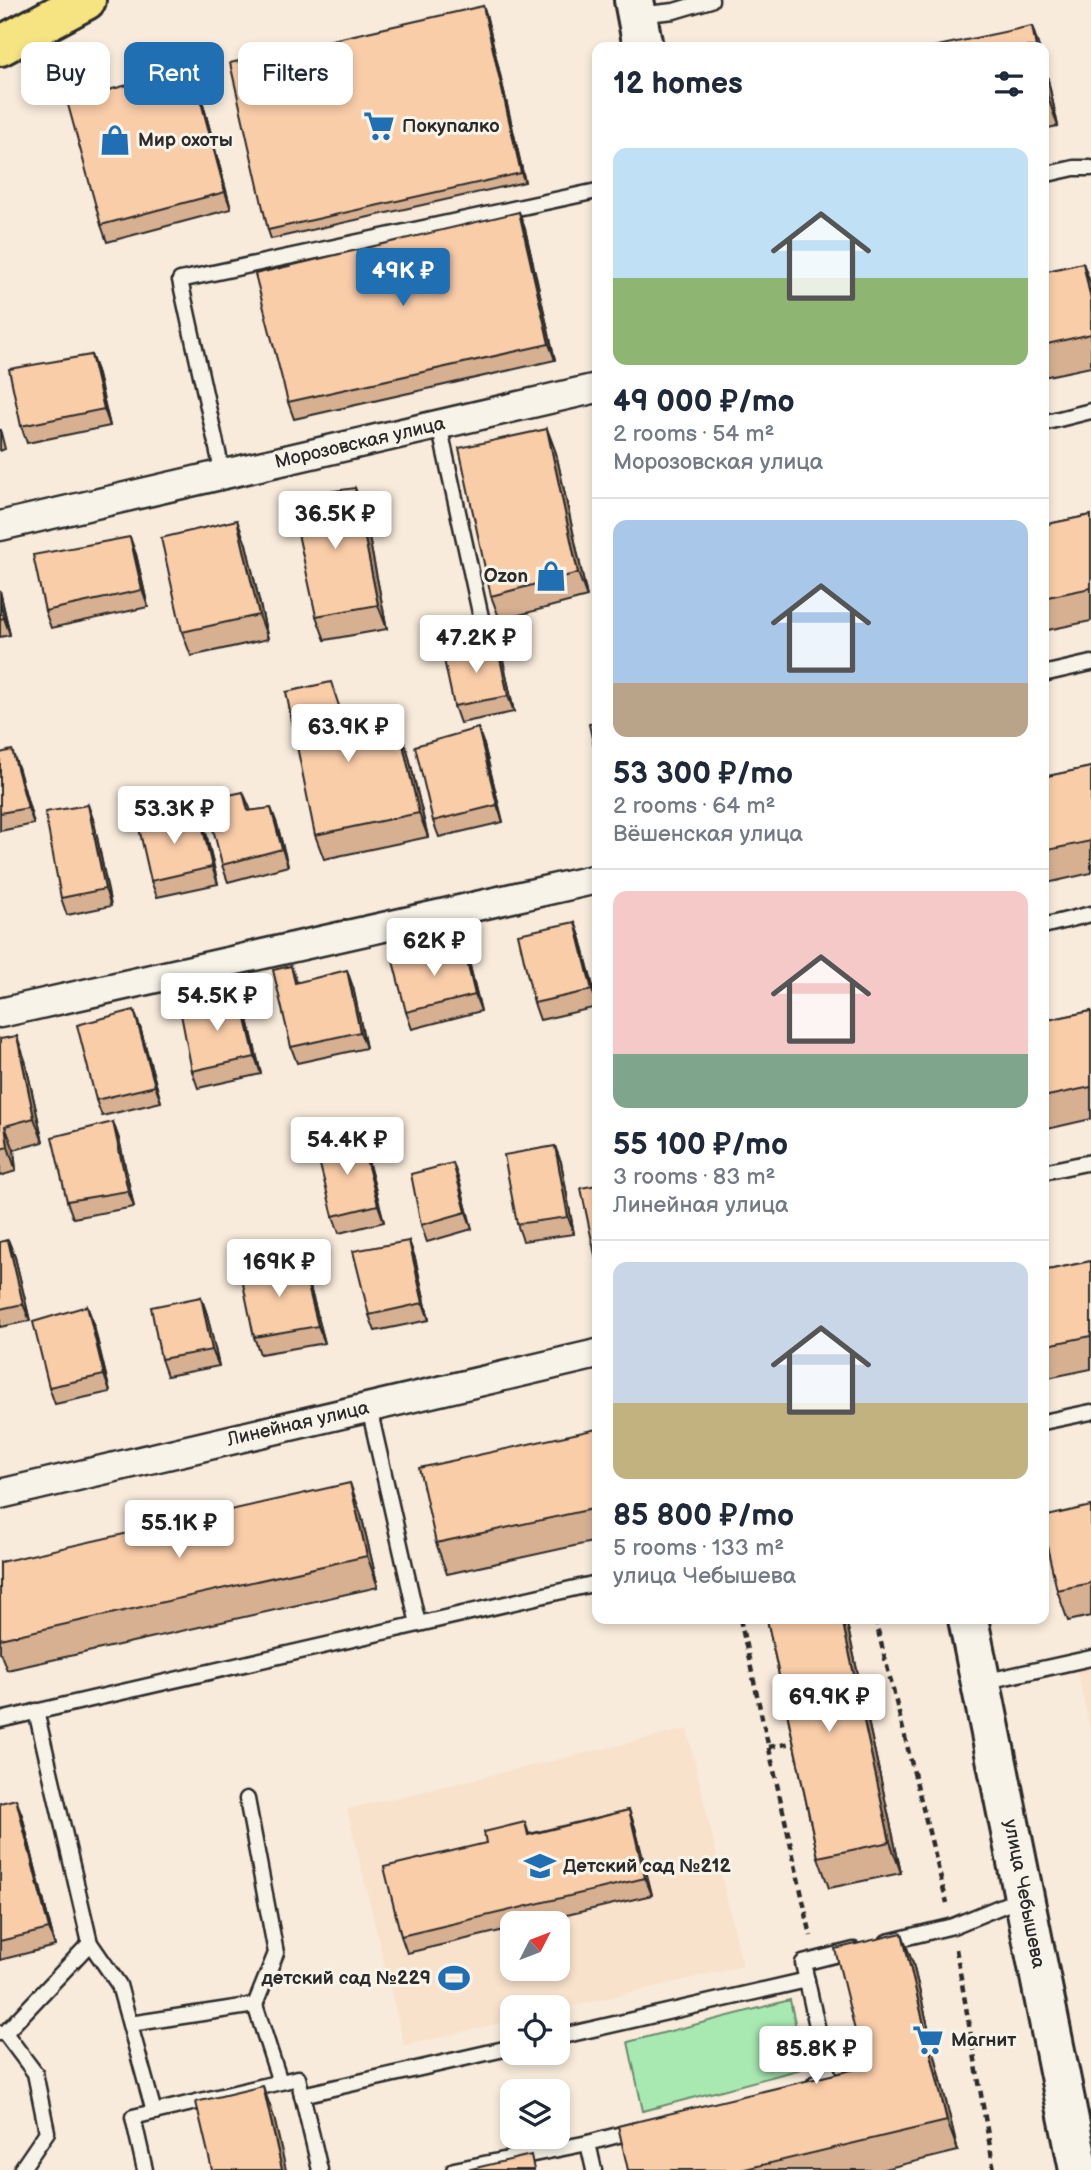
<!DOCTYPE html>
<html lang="en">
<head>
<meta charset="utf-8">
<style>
  body { margin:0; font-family:"Balsamiq Sans",sans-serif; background:#f6f6f7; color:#1f2937; height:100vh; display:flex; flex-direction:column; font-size:26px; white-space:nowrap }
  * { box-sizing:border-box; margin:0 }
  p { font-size:23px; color:#747a83 }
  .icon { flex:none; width:38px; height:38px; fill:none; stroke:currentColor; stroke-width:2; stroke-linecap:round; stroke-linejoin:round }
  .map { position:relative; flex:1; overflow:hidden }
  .side { position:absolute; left:592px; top:42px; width:457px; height:1582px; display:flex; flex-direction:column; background:#fff; border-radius:14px; box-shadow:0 4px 10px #0003 }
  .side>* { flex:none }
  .guide { position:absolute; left:21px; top:42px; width:466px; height:63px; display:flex; gap:14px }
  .needle { width:46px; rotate:48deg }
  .controls { position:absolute; left:500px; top:1911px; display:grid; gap:14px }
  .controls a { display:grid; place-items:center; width:70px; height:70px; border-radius:14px; background:#fff; box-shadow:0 4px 10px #0003; font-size:35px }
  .price { position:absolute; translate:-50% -60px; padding:0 16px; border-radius:7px; background:#fff; color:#222; font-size:23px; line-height:46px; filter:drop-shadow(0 2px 4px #0008) }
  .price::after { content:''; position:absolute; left:50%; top:42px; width:21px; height:16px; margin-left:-10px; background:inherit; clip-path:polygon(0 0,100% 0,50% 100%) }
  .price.on { background:#1f6fb2; color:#fff }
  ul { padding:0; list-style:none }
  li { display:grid; align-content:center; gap:14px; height:371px; padding:0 21px }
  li+li { border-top:2px solid #e0e1e3 }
  li span { display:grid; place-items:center; height:217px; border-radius:14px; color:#555 }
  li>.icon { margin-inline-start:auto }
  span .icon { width:126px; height:126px; fill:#fffc; stroke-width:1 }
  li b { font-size:30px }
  h2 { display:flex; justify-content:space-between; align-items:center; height:84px; padding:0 21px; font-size:30px }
  .tag { padding:0 24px; border-radius:14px; background:#fff; box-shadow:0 4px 10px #0003; font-size:24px; line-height:63px }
  .tag.on { background:#1f6fb2; color:#fff }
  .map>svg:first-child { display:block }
  .built { fill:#f9e2cc; fill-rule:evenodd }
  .green { fill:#a8e9b2; stroke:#6a8a6e; stroke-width:2 }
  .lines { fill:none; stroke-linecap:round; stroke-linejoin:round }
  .lane-casing { stroke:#2b2b2b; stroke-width:19 }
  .street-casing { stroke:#2b2b2b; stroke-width:33 }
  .secondary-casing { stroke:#2b2b2b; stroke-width:44 }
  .highway-casing { stroke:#2b2b2b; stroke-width:44 }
  .path { stroke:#2b2b2b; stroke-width:4.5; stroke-dasharray:7 5; stroke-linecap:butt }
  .lane { stroke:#f7f3e8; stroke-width:14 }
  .street { stroke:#f7f3e8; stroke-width:28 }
  .secondary { stroke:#f7f3e8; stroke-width:38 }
  .highway { stroke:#f6e381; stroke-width:38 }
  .wall { fill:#d7b091; stroke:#2b2b2b; stroke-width:2 }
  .shaded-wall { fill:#af9076; stroke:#2b2b2b; stroke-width:2 }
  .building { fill:#facda9; stroke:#2b2b2b; stroke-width:2 }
  .labels { text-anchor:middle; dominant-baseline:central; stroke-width:6; stroke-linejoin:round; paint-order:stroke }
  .poi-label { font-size:19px; font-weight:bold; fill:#2b2b2b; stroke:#f7f3e8; text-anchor:start }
  .street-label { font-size:19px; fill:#2b2b2b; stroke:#f7f3e8 }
</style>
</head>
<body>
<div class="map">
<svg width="1091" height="2170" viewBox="0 0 1091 2170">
  <rect width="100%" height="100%" fill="#f8ebdb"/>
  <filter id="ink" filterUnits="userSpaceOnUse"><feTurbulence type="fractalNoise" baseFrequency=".0143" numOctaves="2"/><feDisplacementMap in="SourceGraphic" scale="14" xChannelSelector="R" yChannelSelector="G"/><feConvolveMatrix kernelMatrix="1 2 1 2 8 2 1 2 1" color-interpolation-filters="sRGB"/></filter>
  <g filter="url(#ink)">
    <g class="built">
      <polygon points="1091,1663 1091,1735 1076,1666"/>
      <path d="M687,1729L743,1966L558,2010V2007H513V2020L404,2046L347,1809ZM513,1923H558V1969H513Z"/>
    </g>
    <polygon class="green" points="790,2000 805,2068 643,2111 628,2042"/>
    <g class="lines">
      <defs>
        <g id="lane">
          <polyline points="637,15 674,11 711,0"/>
          <polyline points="1043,175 1074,168 1091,168"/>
          <polyline points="1043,423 1091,411"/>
          <polyline points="439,425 484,631"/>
          <polyline points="223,475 180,280 597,191"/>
          <polyline points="1043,674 1091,663"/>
          <polyline points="1043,926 1091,914"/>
          <polyline points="1043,1172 1091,1162"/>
          <polyline points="369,1408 418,1624"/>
          <polyline points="1043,1422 1091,1412"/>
          <polyline points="983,1682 1091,1658"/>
          <polyline points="36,1711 90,1943 119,1985 154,2112"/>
          <polyline points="0,1720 597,1583"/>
          <polyline points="887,1942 953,1926 1024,1897"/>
          <polyline points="255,2005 280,2082"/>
          <polyline points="130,2024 255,2005 276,1953 247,1799"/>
          <polyline points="0,2033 5,2033 35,2073 47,2132 21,2170"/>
          <polyline points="5,2033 90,1943"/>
          <polyline points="558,2037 807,1980"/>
          <polyline points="815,2083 829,2080 803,1963 854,1950"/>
          <polyline points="302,2095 513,2047"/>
          <polyline points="145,2170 133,2117 298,2078 320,2170"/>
          <polyline points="454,2170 588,2143"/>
          <polyline points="594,2170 588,2143 637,2130"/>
        </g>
        <g id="street">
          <polyline points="0,526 597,388"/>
          <polyline points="0,1013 597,879"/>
          <polyline points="0,1494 597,1354"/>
        </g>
        <g id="secondary">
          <polyline points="634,0 643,47"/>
          <polyline points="968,1619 1079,2170"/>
        </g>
        <polyline id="highway" points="0,46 86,0"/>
      </defs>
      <use href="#lane" class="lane-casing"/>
      <use href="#street" class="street-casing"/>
      <use href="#secondary" class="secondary-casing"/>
      <use href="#highway" class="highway-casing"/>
      <g class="path">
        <polyline points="740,1619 811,1936"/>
        <polyline points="875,1619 947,1903"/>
        <polyline points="769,1747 798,1742"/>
        <polyline points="956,1949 994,2170"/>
      </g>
      <use href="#lane" class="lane"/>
      <use href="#street" class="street"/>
      <use href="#secondary" class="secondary"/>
      <use href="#highway" class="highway"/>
    </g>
    <g class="wall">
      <polygon points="483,6 486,14 525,182 271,239 268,230"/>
      <polygon points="1043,57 1058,126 1043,129"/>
      <polygon points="198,85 231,209 107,242 101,225"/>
      <polygon points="519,212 525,229 555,360 294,419 288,402"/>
      <polygon points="1083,263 1091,285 1091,367 1043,377 1043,272"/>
      <polygon points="91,355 97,371 110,426 27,443 21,426"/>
      <polygon points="0,429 5,449 0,451"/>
      <polygon points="547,429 556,453 587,597 500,620 491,596"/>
      <polygon points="355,488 364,512 387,629 325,640 316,616"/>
      <polygon points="1091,515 1091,621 1043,631 1043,525"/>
      <polygon points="246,544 268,639 191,656 182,632"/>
      <polygon points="136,554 148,607 51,628 45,611"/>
      <polygon points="0,591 10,635 0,637"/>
      <polygon points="503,660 514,712 460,723 454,706"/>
      <polygon points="399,728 408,753 428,837 324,859 315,835 368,730 369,735"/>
      <polygon points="484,745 503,822 439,837 433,821"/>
      <polygon points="0,753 18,767 34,824 0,831"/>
      <polygon points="1091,767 1091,873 1043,884 1043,777"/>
      <polygon points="88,805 94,822 111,906 67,915 61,898"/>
      <polygon points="271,808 277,824 288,866 228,882 222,865 250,811"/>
      <polygon points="172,822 206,833 218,884 157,897 151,881"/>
      <polygon points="575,922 581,939 597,1002 597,1007 540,1020 534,1003"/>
      <polygon points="463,945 469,962 481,1011 412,1029 406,1012"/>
      <polygon points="291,966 297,982 353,987 366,1048 297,1063 291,1047"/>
      <polygon points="240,994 246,1011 261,1074 198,1088 192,1071"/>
      <polygon points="1091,1011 1091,1119 1043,1130 1043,1021"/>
      <polygon points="140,1027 161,1102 102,1116 96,1100"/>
      <polygon points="0,1039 25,1060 43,1142 14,1150 16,1171 0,1176"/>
      <polygon points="113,1122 119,1139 134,1207 73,1218 67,1201"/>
      <polygon points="360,1136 366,1153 384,1222 339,1233 333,1216"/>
      <polygon points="561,1162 574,1234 523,1241 517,1224"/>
      <polygon points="459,1180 472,1229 427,1242 421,1225"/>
      <polygon points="8,1240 15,1257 30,1321 0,1327 0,1242"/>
      <polygon points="409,1241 415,1258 429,1320 375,1331 369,1315"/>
      <polygon points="301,1259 307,1276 325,1343 260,1354 254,1337"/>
      <polygon points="1091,1261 1091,1369 1043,1379 1043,1271"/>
      <polygon points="201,1297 207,1314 219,1366 167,1376 161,1359"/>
      <polygon points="87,1306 93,1322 110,1392 55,1404 49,1387"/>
      <polygon points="597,1429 597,1541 447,1574 436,1543"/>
      <polygon points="1091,1506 1091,1616 1068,1621 1057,1590"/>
      <polygon points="361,1514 378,1587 7,1670 0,1652 0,1562"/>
      <polygon points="767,1619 846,1619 901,1873 829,1888 818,1857"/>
      <polygon points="0,1803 22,1815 55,1946 0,1960"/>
      <polygon points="629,1810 635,1827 652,1895 533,1923 513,1923 513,1928 407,1953 401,1936 486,1843 525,1822 529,1834"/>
      <polygon points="913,1964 958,2151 880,2170 628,2170 864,2067"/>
    </g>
    <g class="shaded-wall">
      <polygon points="483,6 486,14 525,182 521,173"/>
      <polygon points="1032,26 1039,47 1036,47"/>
      <polygon points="1043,57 1058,126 1047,95 1043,77"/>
      <polygon points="192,68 198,85 231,209 225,192"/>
      <polygon points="519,212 525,229 555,360 549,344"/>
      <polygon points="1083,263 1091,285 1091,300"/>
      <polygon points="91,355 97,371 110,426 104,409"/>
      <polygon points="547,429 556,453 587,597 578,573"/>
      <polygon points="355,488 364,512 387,629 378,605"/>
      <polygon points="237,520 246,544 268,639 259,615"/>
      <polygon points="130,537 136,554 148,607 142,590"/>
      <polygon points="0,591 10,635 4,618 0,602"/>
      <polygon points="497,644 503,660 514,712 508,696"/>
      <polygon points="359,706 368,730 375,760 366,736"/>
      <polygon points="399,728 408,753 428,837 419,813"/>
      <polygon points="478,728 484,745 503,822 497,805"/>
      <polygon points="12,750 18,767 34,824 28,808"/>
      <polygon points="243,792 250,808 254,828 248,811"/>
      <polygon points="88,805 94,822 111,906 105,889"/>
      <polygon points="271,808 277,824 288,866 282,849"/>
      <polygon points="200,816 206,833 218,884 212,867"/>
      <polygon points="575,922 581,939 597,1004 592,990"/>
      <polygon points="463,945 469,962 481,1011 475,995"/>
      <polygon points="347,970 353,987 366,1048 360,1032"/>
      <polygon points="240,994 246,1011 261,1074 255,1057"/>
      <polygon points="134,1010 140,1027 161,1102 155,1086"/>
      <polygon points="17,1036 25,1060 43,1142 34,1118"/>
      <polygon points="113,1122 119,1139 134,1207 128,1191"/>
      <polygon points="5,1126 14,1150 16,1171 8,1147"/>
      <polygon points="360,1136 366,1153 384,1222 378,1205"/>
      <polygon points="555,1146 561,1162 574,1234 568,1217"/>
      <polygon points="453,1163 459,1180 472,1229 466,1212"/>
      <polygon points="8,1240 15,1257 30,1321 23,1304"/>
      <polygon points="409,1241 415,1258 429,1320 423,1303"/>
      <polygon points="301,1259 307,1276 325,1343 318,1326"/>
      <polygon points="201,1297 207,1314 219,1366 212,1350"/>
      <polygon points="87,1306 93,1322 110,1392 104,1375"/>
      <polygon points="350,1483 361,1514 378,1587 367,1556"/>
      <polygon points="842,1619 846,1619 901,1873 890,1842"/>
      <polygon points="16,1799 22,1815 55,1946 49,1929"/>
      <polygon points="629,1810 635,1827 652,1895 645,1878"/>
      <polygon points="902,1933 913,1964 958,2151 947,2121"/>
      <polygon points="263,2086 274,2117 286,2170 282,2170"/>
    </g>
    <g class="building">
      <polygon points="483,6 521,173 268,230 230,63"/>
      <polygon points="1032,26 1036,47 933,47"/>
      <polygon points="192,68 225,192 101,225 67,101"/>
      <polygon points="1043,77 1047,95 1043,96"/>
      <polygon points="519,212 549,344 288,402 255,274"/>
      <polygon points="1083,263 1091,300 1091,334 1043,345 1043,272"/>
      <polygon points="91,355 104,409 21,426 9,369"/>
      <polygon points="547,429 578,573 491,596 459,448"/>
      <polygon points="355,488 378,605 316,616 290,497"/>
      <polygon points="1091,515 1091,588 1043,598 1043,525"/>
      <polygon points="237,520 259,615 182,632 161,538"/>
      <polygon points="130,537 142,590 45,611 33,555"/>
      <polygon points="0,602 4,618 0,619"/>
      <polygon points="497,644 508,696 454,706 443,655"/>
      <polygon points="331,682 340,709 359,706 366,736 399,728 419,813 315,835 286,692"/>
      <polygon points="597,723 597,761 589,724"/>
      <polygon points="478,728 497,805 433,821 415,746"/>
      <polygon points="12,750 28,808 0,813 0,753"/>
      <polygon points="1091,767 1091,841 1043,851 1043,777"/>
      <polygon points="243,792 248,811 271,808 282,849 222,865 206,800"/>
      <polygon points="88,805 105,889 61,898 45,812"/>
      <polygon points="167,813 172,822 200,816 212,867 151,881 137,819"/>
      <polygon points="575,922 592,990 534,1003 518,934"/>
      <polygon points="463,945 475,995 406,1012 393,961"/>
      <polygon points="291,966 295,983 347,970 360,1032 291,1047 273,970"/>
      <polygon points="240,994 255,1057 192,1071 180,1009"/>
      <polygon points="134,1010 155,1086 96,1100 77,1025"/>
      <polygon points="1091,1011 1091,1087 1043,1097 1043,1021"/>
      <polygon points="17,1036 34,1118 5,1126 8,1147 0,1149 0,1039"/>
      <polygon points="113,1122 128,1191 67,1201 52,1137"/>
      <polygon points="360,1136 378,1205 333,1216 316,1149"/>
      <polygon points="555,1146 568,1217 517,1224 504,1155"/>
      <polygon points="453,1163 466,1212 421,1225 411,1174"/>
      <polygon points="597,1185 597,1260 596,1260 581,1188"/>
      <polygon points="8,1240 23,1304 0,1309 0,1242"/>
      <polygon points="409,1241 423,1303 369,1315 353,1251"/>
      <polygon points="301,1259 318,1326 254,1337 241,1274"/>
      <polygon points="1091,1261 1091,1336 1043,1346 1043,1271"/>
      <polygon points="201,1297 212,1350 161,1359 151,1307"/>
      <polygon points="87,1306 104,1375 49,1387 33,1322"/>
      <polygon points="597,1429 597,1508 436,1543 419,1468"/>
      <polygon points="350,1483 367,1556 0,1639 0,1562"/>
      <polygon points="1091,1506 1091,1583 1057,1590 1043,1529 1043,1517"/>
      <polygon points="767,1619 842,1619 890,1842 818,1857"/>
      <polygon points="16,1799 49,1929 0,1941 0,1803"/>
      <polygon points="629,1810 645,1878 401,1936 384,1867 486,1843 484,1832 525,1822 528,1835"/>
      <polygon points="902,1933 947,2121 741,2170 628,2170 618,2126 864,2067 835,1949"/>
      <polygon points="263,2086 282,2170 212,2170 196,2102"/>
      <polygon points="531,2155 534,2170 467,2170"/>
    </g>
  </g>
  <defs>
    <symbol id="supermarket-bare" viewBox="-9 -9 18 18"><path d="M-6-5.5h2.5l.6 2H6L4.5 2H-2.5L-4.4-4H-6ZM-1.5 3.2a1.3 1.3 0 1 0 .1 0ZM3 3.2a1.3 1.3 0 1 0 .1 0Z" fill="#1f6fb2" stroke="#f7f3e8" stroke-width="2.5" paint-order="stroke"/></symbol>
    <symbol id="shop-bare" viewBox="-9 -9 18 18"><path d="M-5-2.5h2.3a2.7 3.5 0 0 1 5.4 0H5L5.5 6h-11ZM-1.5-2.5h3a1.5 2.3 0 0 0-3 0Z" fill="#1f6fb2" stroke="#f7f3e8" stroke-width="2.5" paint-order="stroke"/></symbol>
    <symbol id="school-bare" viewBox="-9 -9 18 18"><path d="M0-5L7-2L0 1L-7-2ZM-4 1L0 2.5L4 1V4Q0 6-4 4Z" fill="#1f6fb2" stroke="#f7f3e8" stroke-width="2.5" paint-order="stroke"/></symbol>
    <symbol id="stadium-bare" viewBox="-9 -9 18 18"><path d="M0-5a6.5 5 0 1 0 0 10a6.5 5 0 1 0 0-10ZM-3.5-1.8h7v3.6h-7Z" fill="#1f6fb2" stroke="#f7f3e8" stroke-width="2.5" paint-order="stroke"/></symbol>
  </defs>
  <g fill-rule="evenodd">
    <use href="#supermarket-bare" x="357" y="104" width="44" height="44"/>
    <use href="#shop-bare" x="93" y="118" width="44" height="44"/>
    <use href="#shop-bare" x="529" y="554" width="44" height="44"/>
    <use href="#school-bare" x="518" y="1844" width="44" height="44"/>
    <use href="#stadium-bare" x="432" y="1956" width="44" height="44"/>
    <use href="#supermarket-bare" x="906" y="2018" width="44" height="44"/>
  </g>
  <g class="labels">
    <g class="poi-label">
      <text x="402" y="126">Покупалко</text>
      <text x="138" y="140">Мир охоты</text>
      <text x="528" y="576" text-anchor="end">Ozon</text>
      <text x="563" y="1866">Детский сад №212</text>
      <text x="431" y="1978" text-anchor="end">детский сад №229</text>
      <text x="951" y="2040">Магнит</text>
    </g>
    <g class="street-label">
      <text transform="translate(360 443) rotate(-13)">Морозовская улица</text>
      <text transform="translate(298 1424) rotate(-13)">Линейная улица</text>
      <text transform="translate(1024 1894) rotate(79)">улица Чебышева</text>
    </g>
  </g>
</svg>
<div class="controls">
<a><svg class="needle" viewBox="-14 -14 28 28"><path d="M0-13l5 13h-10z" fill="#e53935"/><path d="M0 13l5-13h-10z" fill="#747a83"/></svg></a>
<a><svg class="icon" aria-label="locate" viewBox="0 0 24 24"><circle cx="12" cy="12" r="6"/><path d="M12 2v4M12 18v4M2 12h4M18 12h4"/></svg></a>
<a><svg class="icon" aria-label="layers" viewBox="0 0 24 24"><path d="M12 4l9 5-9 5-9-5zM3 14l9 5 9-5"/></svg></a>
</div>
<b class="price on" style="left:403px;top:308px">49K ₽</b>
<b class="price" style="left:335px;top:551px">36.5K ₽</b>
<b class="price" style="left:476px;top:675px">47.2K ₽</b>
<b class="price" style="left:348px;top:764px">63.9K ₽</b>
<b class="price" style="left:174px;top:846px">53.3K ₽</b>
<b class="price" style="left:434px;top:978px">62K ₽</b>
<b class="price" style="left:217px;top:1033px">54.5K ₽</b>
<b class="price" style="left:347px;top:1177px">54.4K ₽</b>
<b class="price" style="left:279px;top:1299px">169K ₽</b>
<b class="price" style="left:179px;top:1560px">55.1K ₽</b>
<b class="price" style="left:829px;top:1734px">69.9K ₽</b>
<b class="price" style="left:816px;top:2086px">85.8K ₽</b>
<div class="guide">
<a class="tag">Buy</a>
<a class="tag on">Rent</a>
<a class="tag">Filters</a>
</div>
<section class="side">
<h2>12 homes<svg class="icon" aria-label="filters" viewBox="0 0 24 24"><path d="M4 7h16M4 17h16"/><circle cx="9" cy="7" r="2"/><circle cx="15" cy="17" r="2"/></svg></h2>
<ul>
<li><span style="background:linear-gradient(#bfe0f5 60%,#8fb573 0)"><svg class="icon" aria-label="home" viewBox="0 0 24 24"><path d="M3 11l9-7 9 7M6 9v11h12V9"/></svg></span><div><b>49 000 ₽/mo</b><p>2 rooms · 54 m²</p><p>Морозовская улица</p></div></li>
<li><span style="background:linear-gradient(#a9c7e8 75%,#b9a48a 0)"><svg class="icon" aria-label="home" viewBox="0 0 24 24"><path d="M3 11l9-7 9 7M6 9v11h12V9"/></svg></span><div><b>53 300 ₽/mo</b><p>2 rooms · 64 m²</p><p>Вёшенская улица</p></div></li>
<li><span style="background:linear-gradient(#f6c9c9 75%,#7fa58c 0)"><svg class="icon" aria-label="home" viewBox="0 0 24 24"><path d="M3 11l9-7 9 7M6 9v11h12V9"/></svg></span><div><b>55 100 ₽/mo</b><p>3 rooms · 83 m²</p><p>Линейная улица</p></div></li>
<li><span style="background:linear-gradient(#c9d6e8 65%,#c2b280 0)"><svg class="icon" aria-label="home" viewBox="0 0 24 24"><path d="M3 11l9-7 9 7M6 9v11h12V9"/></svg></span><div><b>85 800 ₽/mo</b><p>5 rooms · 133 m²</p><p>улица Чебышева</p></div></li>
</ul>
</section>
</div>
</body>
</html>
